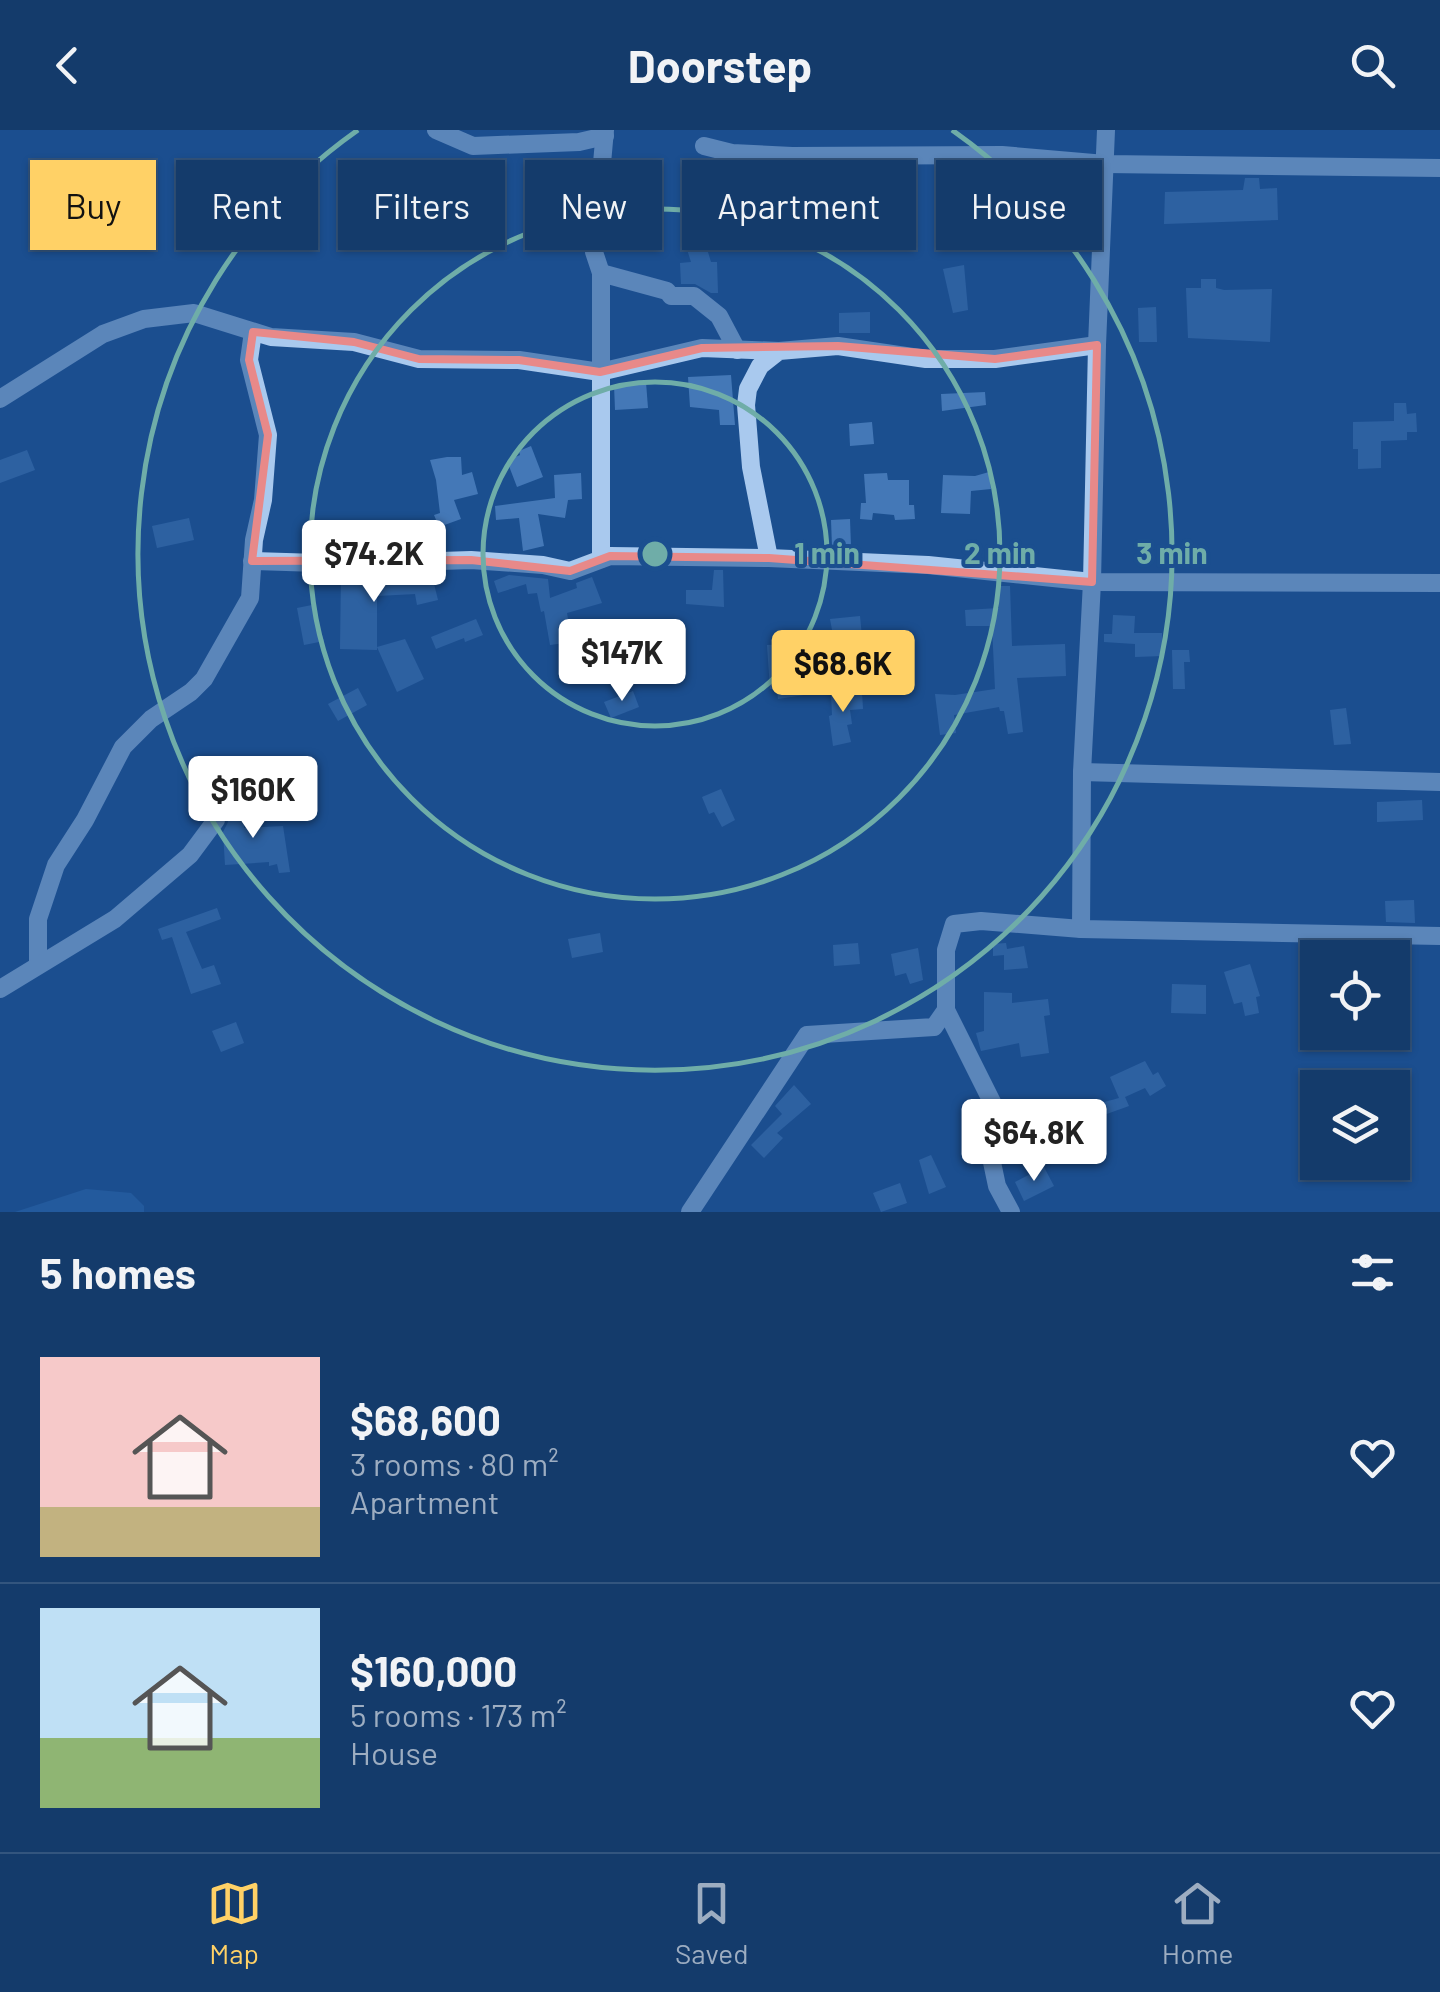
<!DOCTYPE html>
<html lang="en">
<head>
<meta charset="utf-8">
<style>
  body { margin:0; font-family:Barlow,sans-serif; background:#1d4271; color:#f1f3f6; height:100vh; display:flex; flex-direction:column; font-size:38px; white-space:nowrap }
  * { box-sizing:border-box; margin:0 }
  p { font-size:32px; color:#9dadc1 }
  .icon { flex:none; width:55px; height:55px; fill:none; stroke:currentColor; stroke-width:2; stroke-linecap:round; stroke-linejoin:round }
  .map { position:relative; height:1082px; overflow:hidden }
  .details { display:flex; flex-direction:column; background:#143b6b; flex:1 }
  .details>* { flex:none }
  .banner { position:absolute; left:30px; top:30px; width:1380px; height:90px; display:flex; gap:20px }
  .fabs { position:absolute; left:1300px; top:810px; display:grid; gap:20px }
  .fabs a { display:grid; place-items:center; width:110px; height:110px; border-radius:0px; background:#143b6b; box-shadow:0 2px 8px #0004,0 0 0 2px #33557e; font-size:50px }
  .price { position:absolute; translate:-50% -85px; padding:0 22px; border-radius:10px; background:#fff; color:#222; font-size:32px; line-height:65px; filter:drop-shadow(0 2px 5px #0008) }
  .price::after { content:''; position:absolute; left:50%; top:60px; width:30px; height:22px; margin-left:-15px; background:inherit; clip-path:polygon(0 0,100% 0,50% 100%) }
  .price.on { background:#ffd166; color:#111 }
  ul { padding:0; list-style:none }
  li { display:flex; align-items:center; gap:30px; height:250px; padding:0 40px }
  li+li { border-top:2px solid #33557e }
  li span { display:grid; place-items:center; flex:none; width:280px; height:200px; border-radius:0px; color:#555 }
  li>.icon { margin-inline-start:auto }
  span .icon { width:120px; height:120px; fill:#fffc; stroke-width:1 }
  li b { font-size:42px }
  h2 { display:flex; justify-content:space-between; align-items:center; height:120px; padding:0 40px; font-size:42px }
  .chip { padding:0 35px; border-radius:0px; background:#143b6b; box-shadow:0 2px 8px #0004,0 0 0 2px #33557e; font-size:35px; line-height:90px }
  .chip.on { background:#ffd166; color:#111 }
  header { display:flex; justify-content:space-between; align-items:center; height:130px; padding:0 40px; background:#143b6b; font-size:45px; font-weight:700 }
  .menu { display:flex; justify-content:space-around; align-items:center; height:140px; border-top:2px solid #33557e; background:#143b6b; font-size:28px; color:#9dadc1 }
  .menu a { display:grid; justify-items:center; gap:5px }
  .menu .on { color:#ffd166 }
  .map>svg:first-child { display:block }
  .green { fill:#2e69ad }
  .building { fill:#4478b7 }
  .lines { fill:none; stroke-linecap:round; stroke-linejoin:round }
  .minor { stroke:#a9c9ee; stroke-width:18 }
  .marked { fill:none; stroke:#e88989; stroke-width:8; stroke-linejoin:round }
  .ring { fill:none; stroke:#6fada8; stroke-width:5 }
  .centre { fill:#6fada8; stroke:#1b4f8f; stroke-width:5 }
  .ring-label { font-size:30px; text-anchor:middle; font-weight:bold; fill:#6fada8; stroke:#1b4f8f; stroke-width:8; stroke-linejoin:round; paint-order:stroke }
</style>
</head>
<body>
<header><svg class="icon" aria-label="back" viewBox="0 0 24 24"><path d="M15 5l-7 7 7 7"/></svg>Doorstep<svg class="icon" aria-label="search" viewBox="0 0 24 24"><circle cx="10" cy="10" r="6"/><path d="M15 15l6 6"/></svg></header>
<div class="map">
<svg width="1440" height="1082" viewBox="0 0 1440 1082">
  <rect width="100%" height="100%" fill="#1b4f8f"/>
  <polygon class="green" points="86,1059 131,1063 144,1076 144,1082 15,1082"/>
  <g class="building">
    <polygon points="853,38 866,38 870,52 839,61 838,67 808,68 806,51 824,46 856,52"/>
    <polygon points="1245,48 1259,48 1260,59 1277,58 1278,90 1164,94 1165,62 1243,60"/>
    <polygon points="407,70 434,72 431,100 414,98 413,104 401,102"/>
    <rect x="1026" y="76" width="27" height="44"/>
    <polygon points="688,96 700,96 711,132 717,132 718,163 711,163 695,154 681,154 680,133 691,132 684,110 689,109"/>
    <polygon points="964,135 968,180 953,183 943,139"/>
    <polygon points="1201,149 1216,149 1216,158 1224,160 1272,159 1270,212 1188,208 1186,158 1201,158"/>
    <polygon points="1156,177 1157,212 1139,212 1138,178"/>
    <polygon points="870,182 870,203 839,203 839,183"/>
    <polygon points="731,245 735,295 720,295 719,280 690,277 688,247"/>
    <polygon points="646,252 648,278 615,280 614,255"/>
    <polygon points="985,262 986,275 942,281 941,264"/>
    <polygon points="1394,273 1406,273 1407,284 1416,283 1417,302 1407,302 1407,310 1381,311 1381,338 1358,339 1358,319 1353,319 1353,292 1394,291"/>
    <polygon points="872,292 874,314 850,316 849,294"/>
    <polygon points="531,316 543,347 517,357 507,331 520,325 519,321"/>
    <polygon points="27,320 35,340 0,353 0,330"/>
    <polygon points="447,327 461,327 462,345 472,342 478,364 454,370 461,389 439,397 434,385 440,383 436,350 430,330"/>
    <polygon points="989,342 991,359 971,361 970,384 941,383 943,345 975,346"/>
    <polygon points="581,343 582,369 568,370 565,388 538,384 544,416 523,421 519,388 496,390 495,376 555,368 554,345"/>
    <polygon points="887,343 888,350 909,350 909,375 914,375 915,389 895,390 894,385 873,383 872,390 860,389 861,373 866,373 864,344"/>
    <polygon points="189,388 194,410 157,418 152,396"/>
    <polygon points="850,389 851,417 832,417 831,390"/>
    <polygon points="714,440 723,440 724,477 686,474 686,460 712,460"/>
    <polygon points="408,445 432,446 438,470 417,475 415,464 377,466 377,520 340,519 341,446 377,446 377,449 408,448"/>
    <polygon points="509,445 548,449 550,468 577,458 576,453 592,447 602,473 567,483 572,512 550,515 544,481 541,482 537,463 528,464 526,454 498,463 494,451"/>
    <polygon points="997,456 1010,456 1012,516 1065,514 1066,546 1017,548 1023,602 1008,604 1004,581 1000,581 999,577 954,585 956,603 940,605 935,564 955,565 995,559 992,496 966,496 965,480 999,478"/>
    <polygon points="312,475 324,511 304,515 297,478"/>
    <polygon points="1113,485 1135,486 1134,503 1162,503 1162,526 1135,527 1135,514 1104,512 1104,504 1112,504"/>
    <polygon points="860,486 862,507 842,509 841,504 833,505 830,489"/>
    <polygon points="476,489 483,505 465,512 464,508 436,519 431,507"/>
    <polygon points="405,509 424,549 397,562 377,517"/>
    <polygon points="790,514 793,547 801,546 804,565 778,569 777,558 770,559 767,515"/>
    <polygon points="1172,520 1189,520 1190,532 1184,532 1185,559 1173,559"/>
    <polygon points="358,558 367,575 338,591 328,574"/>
    <polygon points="633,561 639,577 611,588 604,572"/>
    <polygon points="862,562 863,579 850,580 852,594 847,595 851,612 833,616 829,586 832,585 831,563"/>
    <polygon points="1346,578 1351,614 1334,615 1330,580"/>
    <polygon points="721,659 735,690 722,697 714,682 709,684 702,667"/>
    <polygon points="227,669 243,669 244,698 283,696 290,742 279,743 277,734 269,736 269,732 225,735 223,702 228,692"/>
    <polygon points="1422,670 1423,690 1377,692 1377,672"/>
    <polygon points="1414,770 1415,793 1386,792 1385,771"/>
    <polygon points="217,778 221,789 186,802 202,839 214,835 221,854 191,864 172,807 162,810 158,799"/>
    <polygon points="600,803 603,822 572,828 568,809"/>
    <polygon points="858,813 860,834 834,836 833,815"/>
    <polygon points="1006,813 1007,819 1024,816 1028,838 1004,840 1004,825 993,826 993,814"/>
    <polygon points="918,818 923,850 910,854 906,843 895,846 891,824"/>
    <polygon points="1250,834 1260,866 1256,867 1259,883 1245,886 1242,872 1234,874 1224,842"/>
    <polygon points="1172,854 1206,855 1206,884 1171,883"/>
    <polygon points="984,862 1012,863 1012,873 1048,869 1050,885 1044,886 1049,923 1021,927 1019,913 981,921 976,903 984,901"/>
    <polygon points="236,892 244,913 221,922 212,901"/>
    <polygon points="1145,931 1153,945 1158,942 1166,956 1150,966 1145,958 1125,967 1129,976 1087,991 1083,978 1119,968 1110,947"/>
    <polygon points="794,955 811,974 777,1003 783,1008 764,1028 751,1015 782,984 775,976"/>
    <polygon points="931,1025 946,1057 929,1064 919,1030"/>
    <polygon points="1044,1037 1054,1056 1024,1071 1015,1052"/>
    <polygon points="900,1053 907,1073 881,1082 873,1063"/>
  </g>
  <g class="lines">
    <g class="minor">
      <polyline points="436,0 473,16 579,12 605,6"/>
      <polyline points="704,16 732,23 792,26 1002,25 1105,34 1440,38"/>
      <polyline points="601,143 667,161 671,166 694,166 719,186 737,220"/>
      <polyline points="0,269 103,204 144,189 194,183 271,207 354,212 419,229 519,230 600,242 702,218 779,221"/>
      <polyline points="769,428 751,337 746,275 748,259 760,236 779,221 838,216 926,229 995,229 1097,215"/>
      <polyline points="601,429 601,143 594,122 605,0"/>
      <polyline points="252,431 350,434 471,430 543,435 570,441 610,426 769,428 928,435 1092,452 1440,453"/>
      <polyline points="1082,642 1440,652"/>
      <polyline points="1081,799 1082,642 1092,452 1097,215 1106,0"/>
      <polyline points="38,835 38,789 56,735 85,690 123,617 151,589 191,562 204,549 250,468 254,410 263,370 268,305 249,230 253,202"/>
      <polyline points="0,859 115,789 190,725 216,690"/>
      <polyline points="690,1082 807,905 934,897 946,880"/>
      <polyline points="1011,1082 997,1056 989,1018 996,980 946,880 946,820 954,794 981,791 1081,799 1440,806"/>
    </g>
  </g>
  <path d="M0 0H1440V1082H0ZM253,202L354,212L419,229L519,230L600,242L702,218L838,216L995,229L1097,215L1092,452L769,428L610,426L570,441L471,430L252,431L268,305L249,230Z" fill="#1b4f8f" fill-opacity=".55" fill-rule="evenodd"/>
  <path class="marked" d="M253,202L354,212L419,229L519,230L600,242L702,218L838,216L995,229L1097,215L1092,452L769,428L610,426L570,441L471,430L252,431L268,305L249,230Z"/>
  <g class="ring">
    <circle cx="655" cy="424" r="172"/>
    <circle cx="655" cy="424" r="345"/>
    <path d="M952 0A517 517 0 1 1 358 0"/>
  </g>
  <circle cx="655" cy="424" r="15" class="centre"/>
  <g class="ring-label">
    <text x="827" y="434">1 min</text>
    <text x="1000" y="434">2 min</text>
    <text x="1172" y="434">3 min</text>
  </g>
</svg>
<div class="fabs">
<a><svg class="icon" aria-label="locate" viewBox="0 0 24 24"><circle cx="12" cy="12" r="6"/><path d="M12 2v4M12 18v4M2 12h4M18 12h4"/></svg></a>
<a><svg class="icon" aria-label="layers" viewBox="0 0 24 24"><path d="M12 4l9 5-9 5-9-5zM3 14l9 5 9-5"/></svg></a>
</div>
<b class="price" style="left:374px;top:475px">$74.2K</b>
<b class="price" style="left:622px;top:574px">$147K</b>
<b class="price on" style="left:843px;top:585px">$68.6K</b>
<b class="price" style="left:253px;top:711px">$160K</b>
<b class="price" style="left:1034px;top:1054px">$64.8K</b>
<div class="banner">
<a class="chip on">Buy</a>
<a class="chip">Rent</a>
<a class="chip">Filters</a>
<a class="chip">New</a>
<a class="chip">Apartment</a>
<a class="chip">House</a>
</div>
</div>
<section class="details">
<h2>5 homes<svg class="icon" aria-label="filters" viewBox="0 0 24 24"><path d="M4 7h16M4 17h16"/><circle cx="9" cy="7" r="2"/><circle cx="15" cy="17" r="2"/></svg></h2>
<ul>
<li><span style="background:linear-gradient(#f6c9c9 75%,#c2b280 0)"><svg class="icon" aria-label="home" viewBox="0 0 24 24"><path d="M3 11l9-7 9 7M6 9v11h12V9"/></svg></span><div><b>$68,600</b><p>3 rooms · 80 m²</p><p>Apartment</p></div><svg class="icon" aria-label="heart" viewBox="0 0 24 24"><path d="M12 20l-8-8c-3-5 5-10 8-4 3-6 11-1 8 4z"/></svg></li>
<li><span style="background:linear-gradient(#bfe0f5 65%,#8fb573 0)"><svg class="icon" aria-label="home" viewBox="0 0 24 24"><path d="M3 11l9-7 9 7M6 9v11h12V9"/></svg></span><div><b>$160,000</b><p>5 rooms · 173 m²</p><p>House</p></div><svg class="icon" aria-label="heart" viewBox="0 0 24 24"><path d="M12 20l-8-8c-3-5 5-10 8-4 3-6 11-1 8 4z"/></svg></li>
</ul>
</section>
<nav class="menu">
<a class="on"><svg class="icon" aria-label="map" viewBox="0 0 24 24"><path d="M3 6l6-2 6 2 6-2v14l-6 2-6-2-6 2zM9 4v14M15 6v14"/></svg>Map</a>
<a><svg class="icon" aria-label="saved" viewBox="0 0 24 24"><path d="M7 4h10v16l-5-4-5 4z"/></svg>Saved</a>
<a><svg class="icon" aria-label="home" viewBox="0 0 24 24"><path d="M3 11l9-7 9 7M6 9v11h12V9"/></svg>Home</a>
</nav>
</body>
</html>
